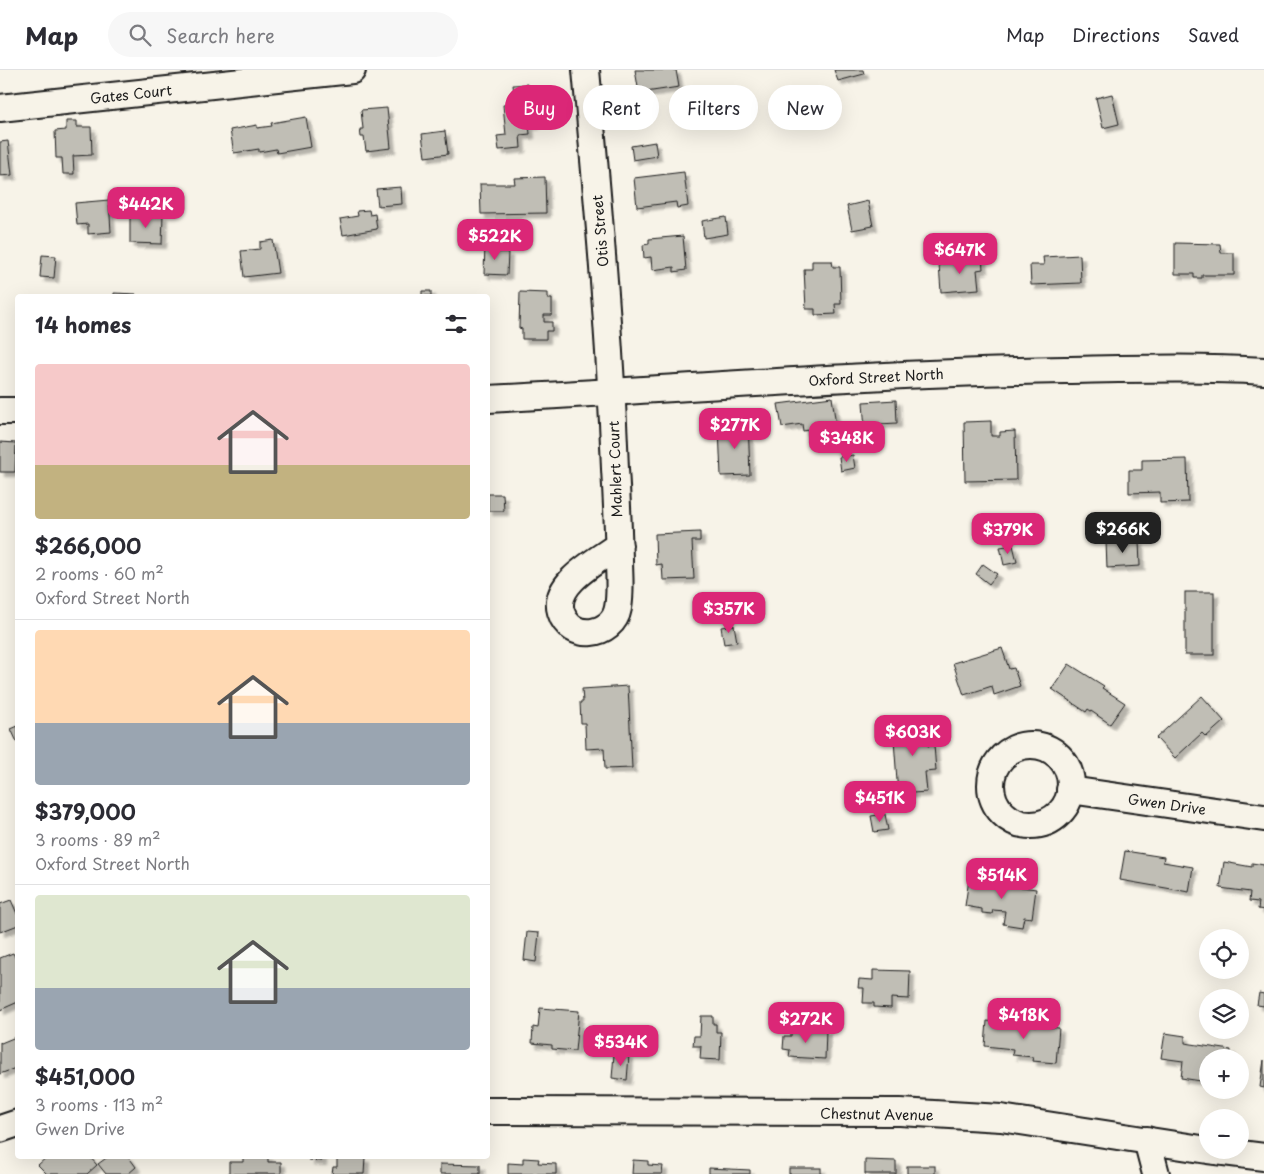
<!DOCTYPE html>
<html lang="en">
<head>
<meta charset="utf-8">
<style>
  body { margin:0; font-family:"Playpen Sans",sans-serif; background:#f7f7f7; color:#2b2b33; height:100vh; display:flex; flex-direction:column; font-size:19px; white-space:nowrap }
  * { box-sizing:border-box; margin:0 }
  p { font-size:16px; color:#7c7c81 }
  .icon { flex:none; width:28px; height:28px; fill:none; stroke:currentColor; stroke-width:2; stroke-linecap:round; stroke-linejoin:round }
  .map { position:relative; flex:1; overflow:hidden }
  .drawer { position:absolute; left:15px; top:224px; width:475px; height:865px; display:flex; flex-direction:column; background:#fff; border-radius:5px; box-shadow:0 5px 20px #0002 }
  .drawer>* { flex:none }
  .hud { position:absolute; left:505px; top:15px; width:475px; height:45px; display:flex; gap:10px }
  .tools { position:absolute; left:1199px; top:859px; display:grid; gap:10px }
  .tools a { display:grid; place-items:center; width:50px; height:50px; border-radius:50%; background:#fff; box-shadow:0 5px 20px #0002; font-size:25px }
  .price { position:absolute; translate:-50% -42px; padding:0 11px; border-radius:10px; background:#db2777; color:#fff; font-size:16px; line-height:32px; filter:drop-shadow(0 1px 2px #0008) }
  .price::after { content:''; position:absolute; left:50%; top:30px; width:15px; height:11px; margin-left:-8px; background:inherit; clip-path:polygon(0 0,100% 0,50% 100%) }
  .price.active { background:#222; color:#fff }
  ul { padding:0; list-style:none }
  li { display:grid; align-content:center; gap:10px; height:265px; padding:0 20px }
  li+li { border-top:1px solid #e1e1e2 }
  li span { display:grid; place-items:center; height:155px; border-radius:5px; color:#555 }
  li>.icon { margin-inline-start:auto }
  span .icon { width:90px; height:90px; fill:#fffc; stroke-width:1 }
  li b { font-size:21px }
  h2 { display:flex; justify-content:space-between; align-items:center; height:60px; padding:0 20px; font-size:21px }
  .chip { padding:0 18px; border-radius:22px; background:#fff; box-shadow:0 5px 20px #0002; font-size:18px; line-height:45px }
  .chip.active { background:#db2777; color:#fff }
  header { display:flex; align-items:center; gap:30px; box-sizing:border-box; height:70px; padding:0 25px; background:#fff; border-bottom:1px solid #e1e1e2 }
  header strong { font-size:24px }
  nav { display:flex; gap:28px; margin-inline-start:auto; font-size:18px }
  .search { width:350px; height:45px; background:#f7f7f7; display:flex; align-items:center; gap:12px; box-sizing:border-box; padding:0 18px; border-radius:28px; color:#7c7c81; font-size:19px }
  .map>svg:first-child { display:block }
  .building { fill:#c0beb5; stroke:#1c1c1c; filter:url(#shadow) }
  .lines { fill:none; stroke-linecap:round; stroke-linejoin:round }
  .minor-casing { stroke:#1c1c1c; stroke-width:30 }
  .minor { stroke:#f7f3e8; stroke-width:26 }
  .labels { text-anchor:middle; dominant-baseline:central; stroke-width:5; stroke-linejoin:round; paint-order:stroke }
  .street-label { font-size:14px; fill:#1c1c1c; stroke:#f7f3e8 }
</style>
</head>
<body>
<header>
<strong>Map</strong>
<div class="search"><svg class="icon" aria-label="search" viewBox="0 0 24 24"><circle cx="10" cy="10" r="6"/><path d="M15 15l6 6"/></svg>Search here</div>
<nav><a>Map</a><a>Directions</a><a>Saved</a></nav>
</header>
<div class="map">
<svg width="1264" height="1104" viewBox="0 0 1264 1104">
  <defs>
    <filter id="shadow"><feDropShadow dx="4.5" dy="4.5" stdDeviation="1" flood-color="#0004"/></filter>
  </defs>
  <rect width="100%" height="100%" fill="#f7f3e8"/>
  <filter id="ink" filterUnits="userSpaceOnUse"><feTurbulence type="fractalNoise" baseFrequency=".02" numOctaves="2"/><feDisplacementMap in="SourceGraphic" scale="10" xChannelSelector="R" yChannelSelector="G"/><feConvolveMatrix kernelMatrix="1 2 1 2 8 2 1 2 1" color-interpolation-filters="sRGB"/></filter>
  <g filter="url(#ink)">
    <g class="building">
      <polygon points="635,0 676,0 679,17 639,23"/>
      <polygon points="834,0 863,0 864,4 838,11"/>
      <polygon points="528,14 530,32 526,32 528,45 535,45 535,55 529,55 530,64 520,65 521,78 499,80 497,66 506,65 503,35 515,33 513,15"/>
      <polygon points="1112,24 1119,54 1103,58 1096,28"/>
      <polygon points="387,38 391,78 366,81 364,67 361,67 360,59 363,59 361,40"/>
      <polygon points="306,47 311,77 277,83 276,79 259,82 259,79 234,83 230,60 257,55 257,58 272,56 271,53"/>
      <polygon points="66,51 77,51 77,57 91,57 92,85 73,86 74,104 63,104 62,88 56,88 55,61 66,60"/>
      <polygon points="445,61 448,84 425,87 422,64"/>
      <polygon points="8,71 12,105 0,106 0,72"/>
      <polygon points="655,72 657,86 633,90 631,76"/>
      <polygon points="684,102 688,136 677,138 676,132 637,137 634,108"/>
      <polygon points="545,107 546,143 481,144 480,114 515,114 514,108"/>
      <polygon points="401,117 402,134 378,136 376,119"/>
      <polygon points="109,130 111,162 88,164 88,154 77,155 75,133"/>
      <polygon points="868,131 873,156 852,160 847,136"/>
      <polygon points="369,140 370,145 375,144 377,159 343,165 340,149 358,146 357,141"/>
      <polygon points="130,144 163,145 162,174 130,173"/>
      <polygon points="726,147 728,164 704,168 702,151"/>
      <polygon points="683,166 686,200 674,202 674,197 652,200 651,187 644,188 643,175 649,174 649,169"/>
      <polygon points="273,170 278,203 244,207 241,181 260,179 260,172"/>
      <polygon points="1175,173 1220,174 1221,183 1234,183 1234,205 1202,205 1202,208 1194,208 1194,204 1175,204"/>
      <polygon points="485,174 495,175 495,182 508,182 507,205 484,204"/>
      <polygon points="42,185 56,186 54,208 40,207"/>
      <polygon points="1080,185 1081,213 1031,215 1030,195 1044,195 1043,187"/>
      <polygon points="982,186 983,199 977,200 979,219 941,222 939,194 974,191 974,187"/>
      <polygon points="812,191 832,191 833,197 840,197 841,234 835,234 836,244 815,245 815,239 806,239 804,199 812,199"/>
      <polygon points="422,221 431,221 431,226 397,226 422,226"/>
      <polygon points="520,222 548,223 548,229 552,229 552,245 544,245 544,252 552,252 552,261 546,261 546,269 522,269 522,259 519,258"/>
      <polygon points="114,223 136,224 135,226 114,226"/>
      <polygon points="832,327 837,363 816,366 815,359 803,361 802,354 782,357 778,334"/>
      <polygon points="896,330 897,353 879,354 879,360 865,361 863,332"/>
      <polygon points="732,350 748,350 750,405 721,406 719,359 733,359"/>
      <polygon points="991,351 991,366 1000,366 1000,362 1015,361 1016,410 965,411 964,352"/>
      <polygon points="0,372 16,373 15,402 0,402"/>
      <polygon points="853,385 855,398 841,401 839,387"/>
      <polygon points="1187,389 1188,432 1160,433 1160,422 1129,423 1129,400 1142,400 1142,390"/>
      <polygon points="488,424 503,424 504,441 488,441"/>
      <polygon points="700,462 700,471 692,471 694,509 663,510 662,494 656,495 655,464"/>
      <polygon points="1139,471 1140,496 1107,498 1106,472"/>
      <polygon points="1013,475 1017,492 1004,495 1000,477"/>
      <polygon points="983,494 997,504 989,514 976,504"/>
      <rect x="1185" y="522" width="29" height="63"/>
      <polygon points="734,555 737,572 724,574 721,557"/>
      <polygon points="1002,578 1009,599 1014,598 1020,616 994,625 992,616 964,625 953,593"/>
      <polygon points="1069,594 1104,616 1102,618 1125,633 1110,654 1088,639 1086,642 1052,619"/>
      <polygon points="628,616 632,698 605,699 604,678 586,679 585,653 581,653 580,632 583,632 582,619"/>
      <polygon points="1202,626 1224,651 1206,667 1202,663 1175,688 1156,668"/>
      <polygon points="934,654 934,664 928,665 928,676 934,675 936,701 925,702 927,722 898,724 893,657"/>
      <polygon points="18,656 18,672 17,672 11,659"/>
      <polygon points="885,744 888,760 874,762 871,746"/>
      <polygon points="1125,781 1164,787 1163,792 1193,797 1189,822 1120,810"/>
      <polygon points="1224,792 1252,797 1252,793 1264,795 1264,840 1258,839 1259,832 1249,831 1250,822 1220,818"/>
      <polygon points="994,808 1009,810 1008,815 1036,819 1032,848 1024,847 1022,857 1003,854 1005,841 993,840 992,844 982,843 982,839 965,836 969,809 994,813"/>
      <polygon points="11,830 18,846 18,855 0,862 0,834"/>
      <polygon points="527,862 539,863 536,892 524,890"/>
      <polygon points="13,883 18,893 18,932 0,940 0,888"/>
      <polygon points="873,900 910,901 909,929 891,928 891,938 874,937 874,933 863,933 864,918 858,918 859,909 873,910"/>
      <polygon points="1259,923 1264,924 1264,936 1257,935"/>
      <polygon points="540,938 579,941 575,981 552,979 552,975 532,973 533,957 538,958"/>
      <polygon points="701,946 713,946 713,954 716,954 716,962 721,962 720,990 700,989 701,976 693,976 694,966 700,966"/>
      <polygon points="987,951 1059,958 1056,993 1032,991 1033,987 1012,985 1013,979 985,976"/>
      <polygon points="791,958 826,960 825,989 789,987 790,980 783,979 784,966 791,966"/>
      <polygon points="1165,963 1185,966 1185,973 1231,980 1230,988 1208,988 1208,1012 1181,1008 1183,991 1161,988"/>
      <polygon points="18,966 18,997 0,1004 0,972 1,973"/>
      <polygon points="614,984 629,985 627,1010 612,1008"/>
      <polygon points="1264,990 1264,1018 1260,1017"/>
      <polygon points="48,1086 53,1086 56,1090 60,1086 89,1086 97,1095 87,1104 47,1104 38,1095"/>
      <polygon points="109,1086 128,1086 136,1097 128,1104 106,1104 98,1094"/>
      <polygon points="243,1086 268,1086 268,1092 281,1092 281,1104 229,1104 229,1092 243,1092"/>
      <polygon points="310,1086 322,1086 322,1091 309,1090"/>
      <polygon points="337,1087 365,1088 364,1104 332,1104 333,1097 337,1097"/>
      <polygon points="523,1088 539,1089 538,1093 556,1094 556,1104 508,1104 508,1093 523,1094"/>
      <polygon points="633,1090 648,1091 648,1095 663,1096 662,1104 632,1104"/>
      <polygon points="865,1090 896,1091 896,1104 865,1104"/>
      <polygon points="440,1094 480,1095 480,1104 440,1104"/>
      <rect x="907" y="1096" width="28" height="8"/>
      <polygon points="709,1098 750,1100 750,1104 709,1104"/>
      <rect x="789" y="1098" width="32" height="6"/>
    </g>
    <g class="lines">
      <defs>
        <g id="minor">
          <path d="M586,0C598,133 610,265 615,399C617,429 618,459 619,489C619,505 621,522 618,538C613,567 570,572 561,542C552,513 599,490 619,475"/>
          <polyline points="0,38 352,0"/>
          <path d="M488,329C680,319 872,303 1065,300C1131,299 1198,297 1264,301"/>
          <polyline points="0,341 18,341"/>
          <circle cx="1031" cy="715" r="40"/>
          <polyline points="1070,720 1264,748"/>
          <polyline points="488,1041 900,1042 1001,1048 1208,1080 1264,1087"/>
          <polyline points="0,1059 18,1053"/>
          <polyline points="1147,1070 1156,1104"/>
        </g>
      </defs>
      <use href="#minor" class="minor-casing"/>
      <use href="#minor" class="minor"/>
    </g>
  </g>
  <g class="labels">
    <g class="street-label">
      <text transform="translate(131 24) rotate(-6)">Gates Court</text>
      <text transform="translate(600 161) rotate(-95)">Otis Street</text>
      <text transform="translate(876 307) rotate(-3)">Oxford Street North</text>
      <text transform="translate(615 399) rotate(-92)">Mahlert Court</text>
      <text transform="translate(1167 734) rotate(8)">Gwen Drive</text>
      <text transform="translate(877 1044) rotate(1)">Chestnut Avenue</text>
    </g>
  </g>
</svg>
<div class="tools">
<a><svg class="icon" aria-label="locate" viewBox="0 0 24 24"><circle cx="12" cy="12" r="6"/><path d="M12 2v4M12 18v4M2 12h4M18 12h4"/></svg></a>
<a><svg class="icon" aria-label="layers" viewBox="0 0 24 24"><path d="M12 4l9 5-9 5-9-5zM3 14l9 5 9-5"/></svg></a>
<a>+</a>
<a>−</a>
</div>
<b class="price" style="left:146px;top:159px">$442K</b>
<b class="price" style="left:495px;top:191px">$522K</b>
<b class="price" style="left:960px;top:205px">$647K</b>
<b class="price" style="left:735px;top:380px">$277K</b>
<b class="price" style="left:847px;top:393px">$348K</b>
<b class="price active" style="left:1123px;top:484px">$266K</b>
<b class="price" style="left:1008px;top:485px">$379K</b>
<b class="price" style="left:729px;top:564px">$357K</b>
<b class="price" style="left:913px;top:687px">$603K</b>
<b class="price" style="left:880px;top:753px">$451K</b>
<b class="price" style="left:1002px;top:830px">$514K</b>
<b class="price" style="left:1024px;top:970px">$418K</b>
<b class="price" style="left:806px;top:974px">$272K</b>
<b class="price" style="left:621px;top:997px">$534K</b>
<div class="hud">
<a class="chip active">Buy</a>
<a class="chip">Rent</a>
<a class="chip">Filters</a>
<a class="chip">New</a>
</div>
<section class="drawer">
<h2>14 homes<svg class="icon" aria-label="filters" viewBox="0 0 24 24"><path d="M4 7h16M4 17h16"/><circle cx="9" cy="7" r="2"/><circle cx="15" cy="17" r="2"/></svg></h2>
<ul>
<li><span style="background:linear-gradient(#f6c9c9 65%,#c2b280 0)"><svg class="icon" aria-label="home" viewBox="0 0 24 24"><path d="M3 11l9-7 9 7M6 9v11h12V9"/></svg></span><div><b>$266,000</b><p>2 rooms · 60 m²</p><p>Oxford Street North</p></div></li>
<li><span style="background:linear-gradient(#ffd9b3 60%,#9aa5b1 0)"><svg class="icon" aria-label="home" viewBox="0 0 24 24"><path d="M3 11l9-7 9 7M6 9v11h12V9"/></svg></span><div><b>$379,000</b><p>3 rooms · 89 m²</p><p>Oxford Street North</p></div></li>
<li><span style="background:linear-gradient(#dfe7d0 60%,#9aa5b1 0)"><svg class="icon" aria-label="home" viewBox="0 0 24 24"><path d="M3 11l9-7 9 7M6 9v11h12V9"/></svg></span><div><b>$451,000</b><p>3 rooms · 113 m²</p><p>Gwen Drive</p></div></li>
</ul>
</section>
</div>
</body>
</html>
